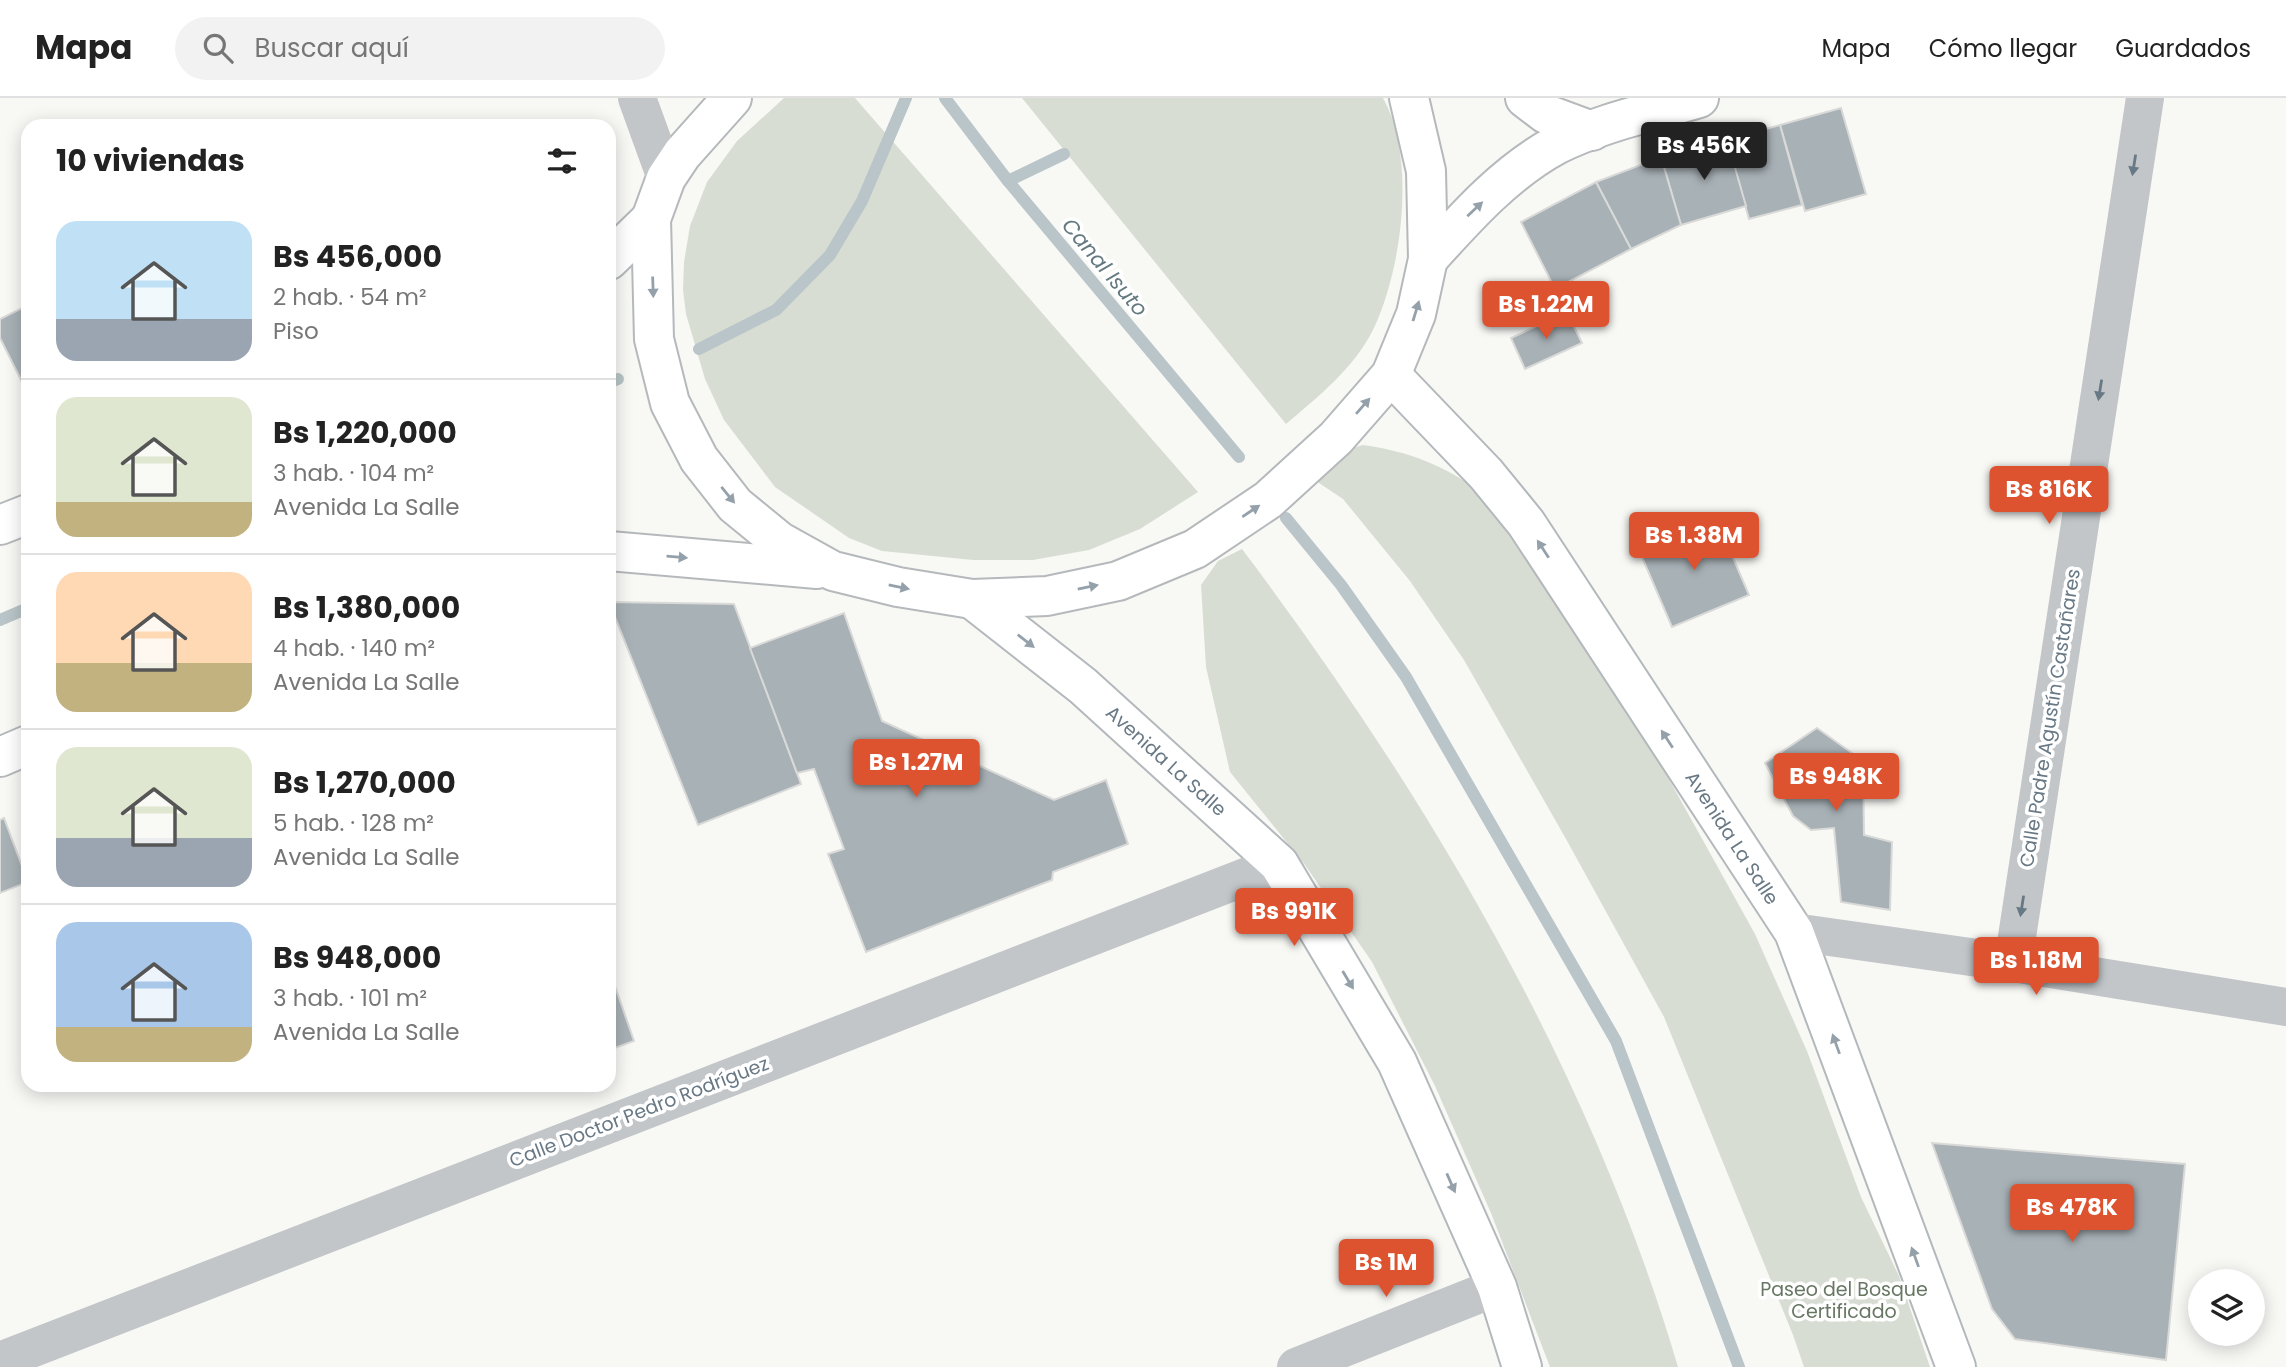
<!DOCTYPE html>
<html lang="es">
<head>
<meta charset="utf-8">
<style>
  body { margin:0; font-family:Poppins,sans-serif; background:#f2f2f2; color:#222; height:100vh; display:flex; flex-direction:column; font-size:26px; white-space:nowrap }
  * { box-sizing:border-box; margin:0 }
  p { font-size:23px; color:#767676 }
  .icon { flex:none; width:38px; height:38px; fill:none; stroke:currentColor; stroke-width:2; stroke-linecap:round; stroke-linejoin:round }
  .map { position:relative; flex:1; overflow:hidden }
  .panel { position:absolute; left:21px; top:21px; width:595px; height:973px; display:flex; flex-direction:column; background:#fff; border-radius:21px; box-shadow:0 4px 18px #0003 }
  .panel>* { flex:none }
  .buttons { position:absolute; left:2188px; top:1171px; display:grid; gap:14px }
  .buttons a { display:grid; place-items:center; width:77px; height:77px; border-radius:50%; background:#fff; box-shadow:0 4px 18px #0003; font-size:35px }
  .price { position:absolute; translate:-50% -60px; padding:0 16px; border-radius:7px; background:#dd5330; color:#fff; font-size:23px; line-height:46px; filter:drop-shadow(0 2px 4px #0008) }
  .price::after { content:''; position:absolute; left:50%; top:42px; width:21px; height:16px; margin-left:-10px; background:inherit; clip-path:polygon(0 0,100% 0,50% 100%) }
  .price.current { background:#222; color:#fff }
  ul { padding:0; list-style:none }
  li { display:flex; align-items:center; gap:21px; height:175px; padding:0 35px }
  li+li { border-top:2px solid #e0e0e0 }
  li span { display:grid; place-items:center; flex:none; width:196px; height:140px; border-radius:21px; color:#555 }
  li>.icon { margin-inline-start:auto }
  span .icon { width:84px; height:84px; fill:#fffc; stroke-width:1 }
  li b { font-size:30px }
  h2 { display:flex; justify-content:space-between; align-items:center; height:84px; padding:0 35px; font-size:30px }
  header { display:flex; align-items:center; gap:42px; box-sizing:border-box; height:98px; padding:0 35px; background:#fff; border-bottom:2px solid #e0e0e0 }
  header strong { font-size:33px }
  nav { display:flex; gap:38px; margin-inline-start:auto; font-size:24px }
  .search { width:490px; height:63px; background:#f2f2f2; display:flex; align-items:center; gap:18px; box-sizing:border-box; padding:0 24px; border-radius:38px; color:#767676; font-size:26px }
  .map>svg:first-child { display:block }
  .green { fill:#d8ddd4 }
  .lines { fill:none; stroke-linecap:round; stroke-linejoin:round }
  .stream { stroke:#b9c5c8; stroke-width:12 }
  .building { fill:#a8b1b6; stroke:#d9d9d8; stroke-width:2 }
  .major-casing { stroke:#b3b8bc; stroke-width:42 }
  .highway-casing { stroke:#b5b9bc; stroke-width:42 }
  .minor { stroke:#c2c6c9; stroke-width:38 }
  .major { stroke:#fff; stroke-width:38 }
  .highway { stroke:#fff; stroke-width:38 }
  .oneway { fill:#687985 }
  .oneway2 { fill:#95a1aa }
  .labels { text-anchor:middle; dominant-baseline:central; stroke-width:7; stroke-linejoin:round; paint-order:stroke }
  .street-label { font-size:19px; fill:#687985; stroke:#fff }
  .park-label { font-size:19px; fill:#677763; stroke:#fff }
  .water-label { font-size:21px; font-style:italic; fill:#647a80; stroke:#fff }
</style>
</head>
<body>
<header>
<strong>Mapa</strong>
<div class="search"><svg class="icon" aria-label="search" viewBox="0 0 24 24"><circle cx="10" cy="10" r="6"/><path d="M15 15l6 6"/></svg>Buscar aquí</div>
<nav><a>Mapa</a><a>Cómo llegar</a><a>Guardados</a></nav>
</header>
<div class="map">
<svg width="2286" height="1269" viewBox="0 0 2286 1269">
  <rect width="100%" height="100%" fill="#f8f8f5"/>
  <g class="green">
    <polygon points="784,0 855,0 1198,394 1140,431 1089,452 1033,462 973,462 882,453 849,440 775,389 724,322 705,281 686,216 683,192 684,164 690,128 707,84 737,43"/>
    <path d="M1022,0H1383C1417,60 1402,172 1373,232C1354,270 1318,299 1286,326Z"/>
    <path d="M1363,347C1409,353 1448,369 1485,397L1621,595L1755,836L1807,953L1861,1099L1899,1178L1930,1269H1804L1793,1237L1664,919L1566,741L1464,562L1410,483L1343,401L1316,383L1349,351Z"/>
    <path d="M1242,451C1428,698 1590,971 1678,1269H1550L1491,1115L1435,988L1372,864L1305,767L1230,674L1206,569L1201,487L1218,463Z"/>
  </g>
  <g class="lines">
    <g class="stream">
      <polyline points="945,0 1008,83 1239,359"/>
      <polyline points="1008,83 1064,56"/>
      <polyline points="699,251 776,212 830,157 862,103 906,0"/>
      <polyline points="609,284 618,281"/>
      <polyline points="1286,420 1341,487 1406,579 1616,943 1739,1269"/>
      <polyline points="0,522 28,510"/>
    </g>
  </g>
  <g class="building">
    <polygon points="1841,10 1866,96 1805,113 1780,27"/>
    <polygon points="1780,27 1802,107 1749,121 1727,42"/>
    <polygon points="1727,42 1746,108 1681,127 1661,59"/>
    <polygon points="1661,59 1681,127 1631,151 1596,84"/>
    <polygon points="1596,84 1631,151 1555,191 1521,124"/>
    <polygon points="28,207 28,289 25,290 0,240 0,221"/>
    <polygon points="1567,214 1582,245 1525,271 1511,240"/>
    <polygon points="1716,420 1749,497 1672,529 1639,452"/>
    <polygon points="609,504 734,506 801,686 698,727"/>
    <polygon points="844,515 882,623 1054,702 1106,682 1128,746 1053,774 1052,782 866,854 828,756 844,751 814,671 797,675 750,550"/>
    <polygon points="1817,630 1863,663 1864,737 1892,744 1890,812 1841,804 1834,730 1811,732 1793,718 1765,665"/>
    <polygon points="4,720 28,784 0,795 0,722"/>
    <polygon points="609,871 634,943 609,952"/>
    <polygon points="1932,1045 2185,1066 2166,1262 2015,1241 1992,1211"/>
  </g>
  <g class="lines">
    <defs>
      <g id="major">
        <polyline points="1391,277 1486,376 1526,425 1794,834 1956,1269"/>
        <polyline points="972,501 1083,588 1279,766 1397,964 1497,1189 1522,1269"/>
      </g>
      <g id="highway">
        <polyline points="732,0 682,56 666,80 651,121 654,241 670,305 699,361 735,407 779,443 833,473 898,489 972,501 1047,498 1118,483 1195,451 1268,402 1336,340 1391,277 1416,216 1428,161 1426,73 1409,0"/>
        <polyline points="1525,0 1546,16 1592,33"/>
        <path d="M1428,161C1466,119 1506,74 1556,47C1600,25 1652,14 1699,0"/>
        <polyline points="609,162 651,121"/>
        <polyline points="0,427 28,416"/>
        <polyline points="609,453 817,471"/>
        <polyline points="0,659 28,647"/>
      </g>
    </defs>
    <use href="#major" class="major-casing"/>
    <use href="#highway" class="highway-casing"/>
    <g class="minor">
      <polyline points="637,0 666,80"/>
      <polyline points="1794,834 2013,865 2286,909"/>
      <polyline points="2013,865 2145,0"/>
      <polyline points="0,1263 1279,766"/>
      <polyline points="1296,1269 1497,1189"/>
    </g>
    <use href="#major" class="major"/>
    <use href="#highway" class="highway"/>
  </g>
  <defs><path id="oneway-solid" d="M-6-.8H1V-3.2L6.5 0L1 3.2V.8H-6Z" transform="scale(1.75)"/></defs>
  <g class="oneway">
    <use href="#oneway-solid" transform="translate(2134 67) rotate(99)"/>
    <use href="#oneway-solid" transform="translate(2100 292) rotate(99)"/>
    <use href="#oneway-solid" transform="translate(2022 808) rotate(99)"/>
  </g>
  <g class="oneway2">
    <use href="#oneway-solid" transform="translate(1475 111) rotate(-43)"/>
    <use href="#oneway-solid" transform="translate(653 189) rotate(88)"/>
    <use href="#oneway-solid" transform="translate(1416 213) rotate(-73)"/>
    <use href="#oneway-solid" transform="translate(1363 308) rotate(-49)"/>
    <use href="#oneway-solid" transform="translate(728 397) rotate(51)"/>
    <use href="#oneway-solid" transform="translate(1251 413) rotate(-34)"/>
    <use href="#oneway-solid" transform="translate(1543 451) rotate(-123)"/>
    <use href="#oneway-solid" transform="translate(677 459) rotate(5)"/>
    <use href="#oneway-solid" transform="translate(899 489) rotate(11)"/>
    <use href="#oneway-solid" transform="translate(1088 489) rotate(-12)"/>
    <use href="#oneway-solid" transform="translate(1026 543) rotate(38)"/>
    <use href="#oneway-solid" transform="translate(1667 641) rotate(-123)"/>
    <use href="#oneway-solid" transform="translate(1348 882) rotate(59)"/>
    <use href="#oneway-solid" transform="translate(1836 946) rotate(-110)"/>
    <use href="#oneway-solid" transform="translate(1451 1085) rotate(66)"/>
    <use href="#oneway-solid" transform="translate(1915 1159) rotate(-110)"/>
  </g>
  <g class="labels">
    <g class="street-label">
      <text transform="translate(2050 620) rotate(-81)">Calle Padre Agustín Castañares</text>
      <text transform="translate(1166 663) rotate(42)">Avenida La Salle</text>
      <text transform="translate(1732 740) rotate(57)">Avenida La Salle</text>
      <text transform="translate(639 1014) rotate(-21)">Calle Doctor Pedro Rodríguez</text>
    </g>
    <g class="park-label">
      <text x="1844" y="1191">Paseo del Bosque<tspan x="1844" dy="22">Certificado</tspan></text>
    </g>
    <g class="water-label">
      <text transform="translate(1105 169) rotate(50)">Canal Isuto</text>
    </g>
  </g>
</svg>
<div class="buttons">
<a><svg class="icon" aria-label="layers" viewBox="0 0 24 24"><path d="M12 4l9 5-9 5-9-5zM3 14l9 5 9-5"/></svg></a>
</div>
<b class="price current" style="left:1704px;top:84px">Bs 456K</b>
<b class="price" style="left:1546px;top:243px">Bs 1.22M</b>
<b class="price" style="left:2049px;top:428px">Bs 816K</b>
<b class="price" style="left:1694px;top:474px">Bs 1.38M</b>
<b class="price" style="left:916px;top:701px">Bs 1.27M</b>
<b class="price" style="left:1836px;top:715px">Bs 948K</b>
<b class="price" style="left:1294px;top:850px">Bs 991K</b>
<b class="price" style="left:2036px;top:899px">Bs 1.18M</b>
<b class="price" style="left:2072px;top:1146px">Bs 478K</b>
<b class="price" style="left:1386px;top:1201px">Bs 1M</b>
<section class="panel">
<h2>10 viviendas<svg class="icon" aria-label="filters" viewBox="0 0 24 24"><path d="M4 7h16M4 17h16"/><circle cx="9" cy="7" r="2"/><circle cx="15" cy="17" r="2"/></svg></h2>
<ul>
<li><span style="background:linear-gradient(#bfe0f5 70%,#9aa5b1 0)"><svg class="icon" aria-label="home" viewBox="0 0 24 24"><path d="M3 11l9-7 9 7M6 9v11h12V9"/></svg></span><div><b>Bs 456,000</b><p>2 hab. · 54 m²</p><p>Piso</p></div></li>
<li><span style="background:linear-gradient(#dfe7d0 75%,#c2b280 0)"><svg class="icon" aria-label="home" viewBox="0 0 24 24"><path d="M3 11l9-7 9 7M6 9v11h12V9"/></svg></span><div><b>Bs 1,220,000</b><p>3 hab. · 104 m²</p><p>Avenida La Salle</p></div></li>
<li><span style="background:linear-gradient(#ffd9b3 65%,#c2b280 0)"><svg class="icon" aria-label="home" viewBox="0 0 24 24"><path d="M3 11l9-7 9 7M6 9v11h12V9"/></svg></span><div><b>Bs 1,380,000</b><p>4 hab. · 140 m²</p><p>Avenida La Salle</p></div></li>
<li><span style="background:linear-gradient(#dfe7d0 65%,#9aa5b1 0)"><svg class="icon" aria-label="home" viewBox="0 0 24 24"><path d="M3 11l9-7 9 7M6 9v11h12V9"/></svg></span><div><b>Bs 1,270,000</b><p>5 hab. · 128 m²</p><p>Avenida La Salle</p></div></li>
<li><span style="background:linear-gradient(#a9c7e8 75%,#c2b280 0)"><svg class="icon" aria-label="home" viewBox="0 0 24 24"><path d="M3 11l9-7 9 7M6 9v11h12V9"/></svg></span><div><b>Bs 948,000</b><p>3 hab. · 101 m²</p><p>Avenida La Salle</p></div></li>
</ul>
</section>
</div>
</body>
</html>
